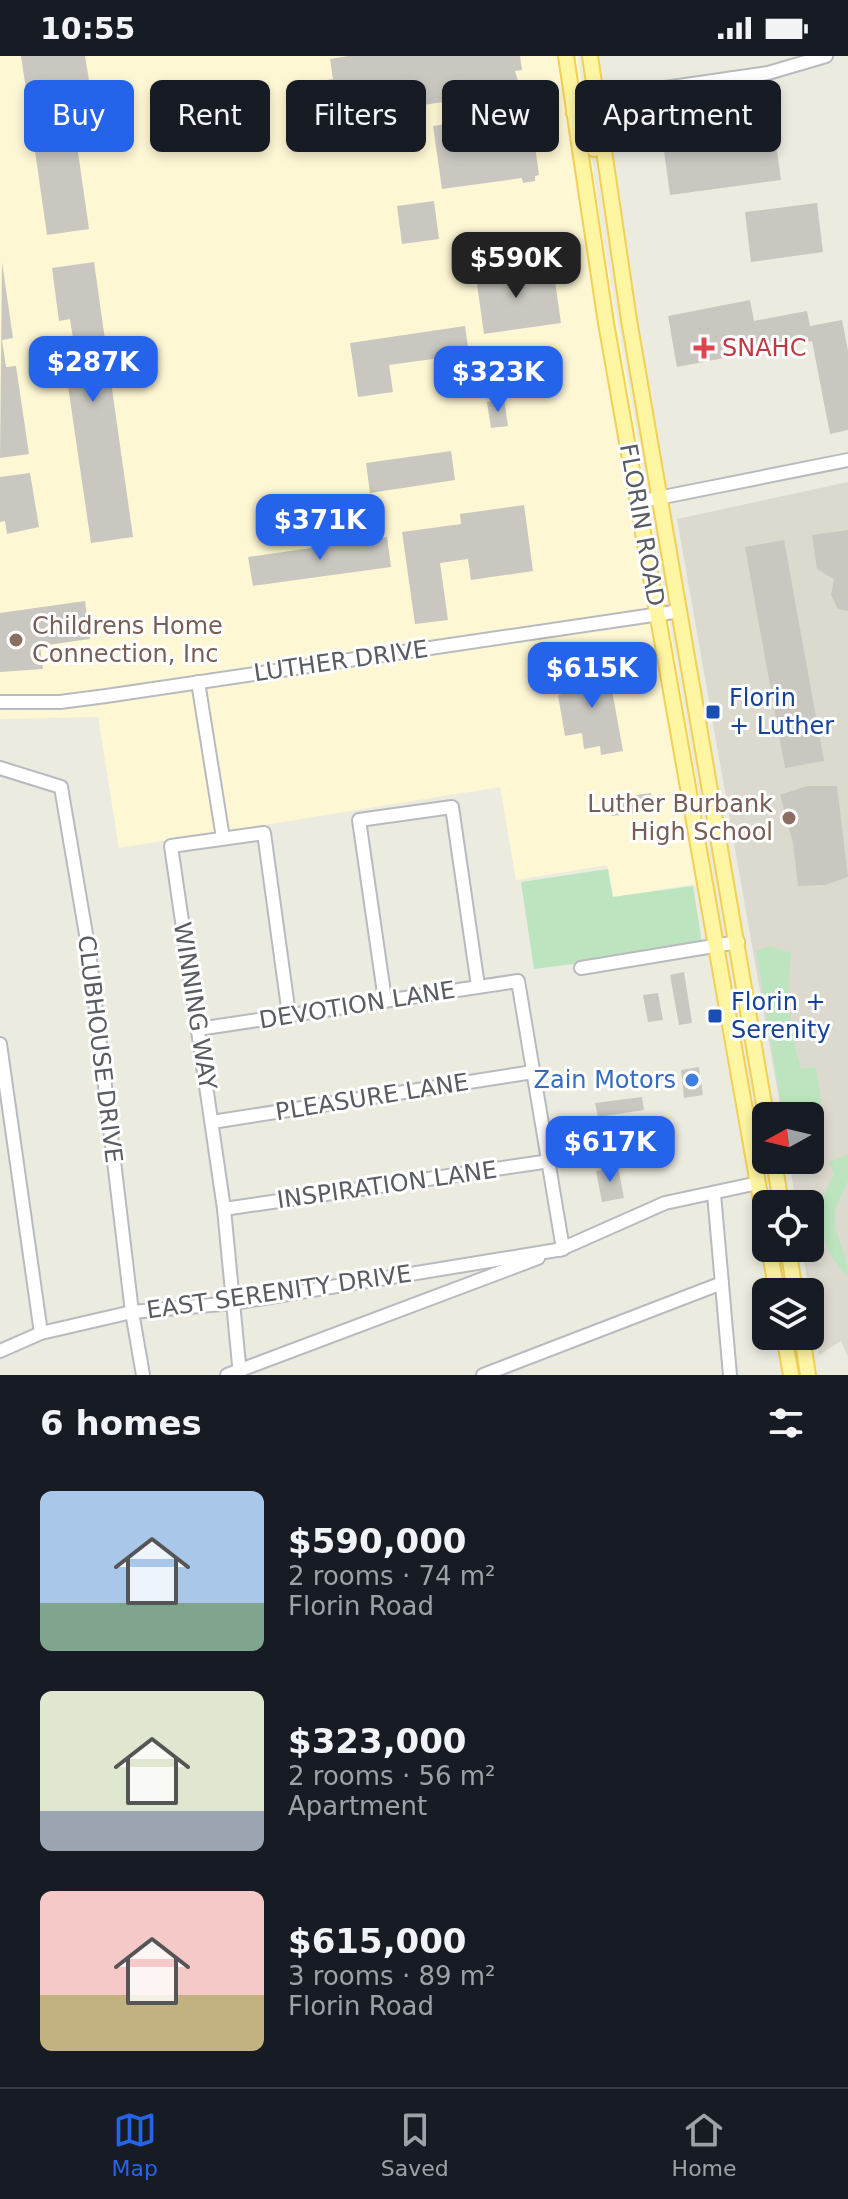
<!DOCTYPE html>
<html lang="en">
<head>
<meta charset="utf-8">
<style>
  body { margin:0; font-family:"DejaVu Sans",sans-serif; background:#20242c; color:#f1f3f6; height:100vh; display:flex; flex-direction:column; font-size:30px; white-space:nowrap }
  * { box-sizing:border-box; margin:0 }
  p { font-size:26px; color:#9ea1a6 }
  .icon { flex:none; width:44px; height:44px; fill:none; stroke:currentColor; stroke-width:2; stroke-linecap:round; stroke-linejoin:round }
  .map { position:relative; height:1319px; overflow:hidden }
  .panel { display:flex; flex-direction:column; background:#171b24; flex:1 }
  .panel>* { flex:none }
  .top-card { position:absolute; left:24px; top:24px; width:800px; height:72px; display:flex; gap:16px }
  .needle { width:52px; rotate:262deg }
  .controls { position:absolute; left:752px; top:1046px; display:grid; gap:16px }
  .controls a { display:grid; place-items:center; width:72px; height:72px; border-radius:12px; background:#171b24; box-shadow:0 4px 12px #0003; font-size:40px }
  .price { position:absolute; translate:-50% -68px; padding:0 18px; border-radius:16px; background:#2563eb; color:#fff; font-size:26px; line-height:52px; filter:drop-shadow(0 2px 4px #0008) }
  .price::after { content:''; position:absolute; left:50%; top:48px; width:24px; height:18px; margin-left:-12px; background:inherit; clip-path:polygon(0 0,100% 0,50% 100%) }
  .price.current { background:#222; color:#fff }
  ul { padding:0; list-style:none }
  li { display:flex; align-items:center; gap:24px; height:200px; padding:0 40px }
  li span { display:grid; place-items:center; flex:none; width:224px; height:160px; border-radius:12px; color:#555 }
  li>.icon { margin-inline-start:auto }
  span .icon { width:96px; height:96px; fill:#fffc; stroke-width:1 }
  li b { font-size:34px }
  h2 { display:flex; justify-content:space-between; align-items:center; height:96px; padding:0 40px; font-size:34px }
  .tag { padding:0 28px; border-radius:12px; background:#171b24; box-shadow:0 4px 12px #0003; font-size:28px; line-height:72px }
  .tag.current { background:#2563eb; color:#fff }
  .status { display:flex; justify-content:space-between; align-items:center; height:56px; padding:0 40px; background:#171b24; direction:ltr }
  .status svg { height:22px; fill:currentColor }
  .dock { display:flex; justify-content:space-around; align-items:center; height:112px; border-top:2px solid #363941; background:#171b24; font-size:22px; color:#9ea1a6 }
  .dock a { display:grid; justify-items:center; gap:4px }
  .dock .current { color:#2563eb }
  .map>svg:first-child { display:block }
  .commercial { fill:#fef7d4 }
  .education { fill:#dcdacf }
  .green { fill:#bce5bf }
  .building { fill:#c9c7c0 }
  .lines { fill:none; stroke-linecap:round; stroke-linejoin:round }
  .minor-casing { stroke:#b8bac0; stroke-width:16 }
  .major-casing { stroke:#f2d054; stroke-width:18 }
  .minor { stroke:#fff; stroke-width:12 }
  .major { stroke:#fff6a3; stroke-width:14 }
  .health-dot { fill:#e0444e; stroke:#fff; stroke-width:3 }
  .education-dot { fill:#8d6e63; stroke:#fff; stroke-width:3 }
  .transit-dot { fill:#1a4fb4; stroke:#fff; stroke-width:3 }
  .shop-dot { fill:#3f7fe0; stroke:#fff; stroke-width:3 }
  .labels { text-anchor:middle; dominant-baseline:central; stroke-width:6; stroke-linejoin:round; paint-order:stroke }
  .health-label { font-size:24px; fill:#be3a42; stroke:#fff; text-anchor:start }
  .street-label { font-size:24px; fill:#595c62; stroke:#fff }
  .education-label { font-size:24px; fill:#785e54; stroke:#fff; text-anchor:start }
  .transit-label { font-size:24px; fill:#164399; stroke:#fff; text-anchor:start }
  .shop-label { font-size:24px; fill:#366cbe; stroke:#fff; text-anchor:end }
</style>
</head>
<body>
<div class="status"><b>10:55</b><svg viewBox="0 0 49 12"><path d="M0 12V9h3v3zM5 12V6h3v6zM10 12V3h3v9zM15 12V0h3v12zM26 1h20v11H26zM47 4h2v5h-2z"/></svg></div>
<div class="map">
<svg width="848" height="1319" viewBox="0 0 848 1319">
  <rect width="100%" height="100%" fill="#ecebe0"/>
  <polygon class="commercial" points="0,0 578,0 601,170 714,825 613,841 607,809 516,824 500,731 119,792 98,661 0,663"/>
  <polygon class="education" points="848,426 848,1301 841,1285 819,1299 802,1192 810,1192 810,1148 796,1148 789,1104 810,1104 810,1060 782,1060 677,463"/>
  <g class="green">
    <polygon points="608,813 613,841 693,830 702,887 691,893 534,913 521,826"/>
    <path d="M770,890L791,897C787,937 789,974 801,1013L816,1011L823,1057L783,1060L756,895Z"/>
    <path d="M848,1099C848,1106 848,1117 848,1124C843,1139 834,1148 835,1166C837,1187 848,1198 848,1220C818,1193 813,1153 834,1118L829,1106Z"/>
  </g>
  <g class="building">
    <polygon points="21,0 85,0 89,24 26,33"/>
    <polygon points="349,0 520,0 522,14 515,15 521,35 339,61 336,41 322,42 320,25 333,23 330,3"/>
    <polygon points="530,55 539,119 535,120 535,125 523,127 522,122 442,133 433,70"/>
    <polygon points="74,68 89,173 47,179 32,74"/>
    <polygon points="775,79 781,124 670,139 664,95"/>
    <polygon points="434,145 439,183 402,188 397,150"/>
    <polygon points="817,147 823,196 751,206 745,156"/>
    <polygon points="2,206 13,282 2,284 6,311 16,310 29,398 0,402"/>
    <polygon points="94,206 133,481 91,487 63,296 75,295 70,263 59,265 52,212"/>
    <polygon points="518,208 520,223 554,218 561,267 484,278 475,214"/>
    <polygon points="750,244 754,265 807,255 810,270 842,264 848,295 848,374 830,378 812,285 677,311 668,260"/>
    <polygon points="465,270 469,298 389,309 393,336 358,341 350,287"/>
    <polygon points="510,311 513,336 490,340 486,314"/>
    <polygon points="504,343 508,370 491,372 487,346"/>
    <polygon points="451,395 455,424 370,437 366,407"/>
    <polygon points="30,417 39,471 7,478 5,465 0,466 0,421"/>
    <polygon points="524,449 533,515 471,524 468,503 440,507 448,564 415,568 402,476 461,468 460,458"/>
    <polygon points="848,474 848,555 838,553 831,539 834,523 817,513 812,479"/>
    <polygon points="387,481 391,511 253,530 248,501"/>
    <polygon points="784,484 824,705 785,712 745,491"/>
    <polygon points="85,545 90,583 40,590 43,613 0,616 0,557"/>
    <polygon points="607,607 623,695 601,699 600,690 584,693 582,677 565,680 558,639 574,636 570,619 586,616 585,610"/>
    <polygon points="807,730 837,730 848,821 825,829 798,830 793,787 780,739"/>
    <polygon points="651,737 653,755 612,760 609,743"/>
    <polygon points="684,916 692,967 679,969 670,919"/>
    <polygon points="658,937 663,964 648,966 643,939"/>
    <polygon points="699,1011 703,1039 684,1042 681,1014"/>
    <polygon points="642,1041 644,1054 598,1061 595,1047"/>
    <polygon points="618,1111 624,1142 602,1146 596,1115"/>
  </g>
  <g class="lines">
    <defs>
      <g id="minor">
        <polyline points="596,42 768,17 826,0"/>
        <polyline points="638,446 848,404"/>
        <polyline points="198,626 223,782"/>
        <polyline points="0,646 60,646 106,640 680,555"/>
        <polyline points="0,712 61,731 89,896 132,1256 143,1319"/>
        <polyline points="581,912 738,886"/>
        <polyline points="385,944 359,764 452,751 478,930"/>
        <polyline points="0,988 41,1277"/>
        <polyline points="212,1066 533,1016"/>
        <polyline points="714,1138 730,1319"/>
        <polyline points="224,1153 550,1105"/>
        <polyline points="559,1194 665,1147 758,1127"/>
        <polyline points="0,1295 41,1277 132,1256 233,1247 563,1193 518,925 198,973"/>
        <polyline points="227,1319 538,1202"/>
        <polyline points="240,1319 224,1153 171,790 264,777 289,959"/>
        <polyline points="483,1319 722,1227"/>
      </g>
      <g id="major">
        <polyline points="566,0 606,267 766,1173"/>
        <polyline points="590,0 629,264 766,1060"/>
        <polyline points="574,57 587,65 594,93"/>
        <polyline points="774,1104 781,1148"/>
        <polyline points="769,1192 777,1236"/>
        <polyline points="788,1192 795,1236"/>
        <polyline points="784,1280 791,1319"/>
        <polyline points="802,1280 808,1319"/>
      </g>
    </defs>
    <use href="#minor" class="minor-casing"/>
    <use href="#major" class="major-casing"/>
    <use href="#minor" class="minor"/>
    <use href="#major" class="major"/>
  </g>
  <path class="health-dot" d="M700 280h8v8h8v8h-8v8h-8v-8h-8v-8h8z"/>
  <g class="education-dot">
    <circle cx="16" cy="584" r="8"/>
    <circle cx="789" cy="762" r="8"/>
  </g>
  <g class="transit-dot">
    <rect x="705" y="648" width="16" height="16" rx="4"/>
    <rect x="707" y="952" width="16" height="16" rx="4"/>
  </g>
  <circle class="shop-dot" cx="692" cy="1024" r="8"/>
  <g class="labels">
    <g class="health-label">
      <text x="722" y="292">SNAHC</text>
    </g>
    <g class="street-label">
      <text transform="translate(642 469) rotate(80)">FLORIN ROAD</text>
      <text transform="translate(341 605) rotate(-8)">LUTHER DRIVE</text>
      <text transform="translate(357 949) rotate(-9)">DEVOTION LANE</text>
      <text transform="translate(195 950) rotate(81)">WINNING WAY</text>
      <text transform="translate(100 993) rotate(83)">CLUBHOUSE DRIVE</text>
      <text transform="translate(372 1041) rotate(-9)">PLEASURE LANE</text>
      <text transform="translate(387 1129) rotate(-8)">INSPIRATION LANE</text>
      <text transform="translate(279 1236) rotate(-8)">EAST SERENITY DRIVE</text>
    </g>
    <g class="education-label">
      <text x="32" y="570">Childrens Home<tspan x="32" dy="28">Connection, Inc</tspan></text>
      <text x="773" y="748" text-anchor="end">Luther Burbank<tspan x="773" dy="28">High School</tspan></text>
    </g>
    <g class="transit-label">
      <text x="729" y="642">Florin<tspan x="729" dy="28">+ Luther</tspan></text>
      <text x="731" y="946">Florin +<tspan x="731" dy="28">Serenity</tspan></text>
    </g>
    <g class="shop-label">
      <text x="676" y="1024">Zain Motors</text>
    </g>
  </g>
</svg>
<div class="controls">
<a><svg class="needle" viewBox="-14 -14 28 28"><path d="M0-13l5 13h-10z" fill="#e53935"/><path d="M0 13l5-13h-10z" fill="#9ea1a6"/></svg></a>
<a><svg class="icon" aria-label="locate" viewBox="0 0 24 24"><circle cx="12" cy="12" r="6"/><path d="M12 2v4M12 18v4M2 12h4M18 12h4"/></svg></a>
<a><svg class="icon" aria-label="layers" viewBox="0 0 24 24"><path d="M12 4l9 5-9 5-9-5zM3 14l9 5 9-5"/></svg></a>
</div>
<b class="price current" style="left:516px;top:244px">$590K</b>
<b class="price" style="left:93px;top:348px">$287K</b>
<b class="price" style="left:498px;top:358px">$323K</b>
<b class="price" style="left:320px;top:506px">$371K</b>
<b class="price" style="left:592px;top:654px">$615K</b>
<b class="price" style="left:610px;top:1128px">$617K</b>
<div class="top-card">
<a class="tag current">Buy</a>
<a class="tag">Rent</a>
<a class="tag">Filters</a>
<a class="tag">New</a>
<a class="tag">Apartment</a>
</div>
</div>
<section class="panel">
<h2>6 homes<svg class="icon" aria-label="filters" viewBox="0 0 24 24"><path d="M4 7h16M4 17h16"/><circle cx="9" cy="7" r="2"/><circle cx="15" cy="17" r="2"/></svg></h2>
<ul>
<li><span style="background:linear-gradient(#a9c7e8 70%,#7fa58c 0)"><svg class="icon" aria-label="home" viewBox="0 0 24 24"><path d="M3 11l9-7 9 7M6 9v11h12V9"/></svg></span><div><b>$590,000</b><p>2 rooms · 74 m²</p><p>Florin Road</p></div></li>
<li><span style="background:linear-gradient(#dfe7d0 75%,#9aa5b1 0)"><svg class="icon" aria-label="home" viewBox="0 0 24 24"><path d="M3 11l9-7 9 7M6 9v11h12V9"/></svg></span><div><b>$323,000</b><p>2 rooms · 56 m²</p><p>Apartment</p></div></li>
<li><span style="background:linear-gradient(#f6c9c9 65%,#c2b280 0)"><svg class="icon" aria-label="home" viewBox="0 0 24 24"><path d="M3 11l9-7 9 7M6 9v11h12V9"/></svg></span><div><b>$615,000</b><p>3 rooms · 89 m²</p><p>Florin Road</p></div></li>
</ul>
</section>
<nav class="dock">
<a class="current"><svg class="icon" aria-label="map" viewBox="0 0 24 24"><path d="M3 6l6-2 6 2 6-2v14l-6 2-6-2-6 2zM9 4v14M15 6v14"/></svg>Map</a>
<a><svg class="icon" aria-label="saved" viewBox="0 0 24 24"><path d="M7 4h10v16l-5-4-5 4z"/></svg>Saved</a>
<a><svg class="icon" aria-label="home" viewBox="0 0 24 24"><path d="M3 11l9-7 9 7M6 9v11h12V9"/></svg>Home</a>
</nav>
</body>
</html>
